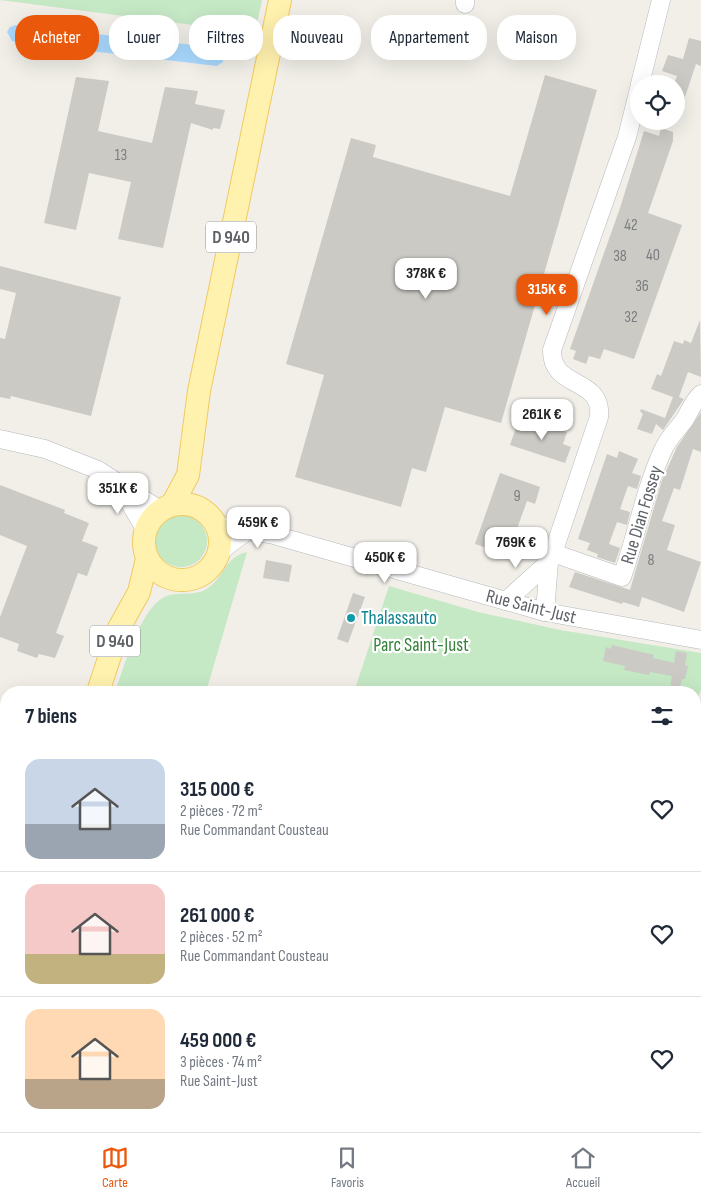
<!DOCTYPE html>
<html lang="fr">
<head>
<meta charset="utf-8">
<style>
  body { margin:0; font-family:"Sofia Sans Condensed",sans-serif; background:#f2f2f3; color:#1f2937; height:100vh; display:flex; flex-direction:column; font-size:19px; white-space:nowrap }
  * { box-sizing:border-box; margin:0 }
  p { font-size:16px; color:#747a83 }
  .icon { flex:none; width:28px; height:28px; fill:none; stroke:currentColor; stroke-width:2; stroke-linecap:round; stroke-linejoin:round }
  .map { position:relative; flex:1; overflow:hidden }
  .panel { position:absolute; left:0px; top:686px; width:701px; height:446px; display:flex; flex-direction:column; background:#fff; border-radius:20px 20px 0 0; box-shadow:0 5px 20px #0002 }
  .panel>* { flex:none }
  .guide { position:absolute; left:15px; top:15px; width:671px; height:45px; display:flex; gap:10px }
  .buttons { position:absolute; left:630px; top:75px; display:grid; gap:10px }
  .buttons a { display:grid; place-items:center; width:55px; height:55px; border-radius:50%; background:#fff; box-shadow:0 5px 20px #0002; font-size:25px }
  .price { position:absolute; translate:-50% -42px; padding:0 11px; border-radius:10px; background:#fff; color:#222; font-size:16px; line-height:32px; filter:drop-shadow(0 1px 2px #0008) }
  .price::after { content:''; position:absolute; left:50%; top:30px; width:15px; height:11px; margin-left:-8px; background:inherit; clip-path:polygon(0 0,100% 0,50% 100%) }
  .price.current { background:#ea580c; color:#fff }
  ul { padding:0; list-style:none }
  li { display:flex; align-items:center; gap:15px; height:125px; padding:0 25px }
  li+li { border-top:1px solid #e0e1e3 }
  li span { display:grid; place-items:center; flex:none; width:140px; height:100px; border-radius:15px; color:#555 }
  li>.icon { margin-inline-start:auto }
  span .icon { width:60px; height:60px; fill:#fffc; stroke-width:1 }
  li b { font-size:21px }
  h2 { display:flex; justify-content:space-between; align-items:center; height:60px; padding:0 25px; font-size:21px }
  .chip { padding:0 18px; border-radius:20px; background:#fff; box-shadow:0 5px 20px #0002; font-size:18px; line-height:45px }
  .chip.current { background:#ea580c; color:#fff }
  .tab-bar { display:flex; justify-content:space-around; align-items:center; height:70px; border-top:1px solid #e0e1e3; background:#fff; font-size:14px; color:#747a83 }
  .tab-bar a { display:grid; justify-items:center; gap:2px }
  .tab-bar .current { color:#ea580c }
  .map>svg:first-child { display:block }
  .green { fill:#c5e8c5 }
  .water { fill:#aadaff }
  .building { fill:#cccac5 }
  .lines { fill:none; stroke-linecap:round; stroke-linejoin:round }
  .minor-casing { stroke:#b5b8bc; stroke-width:19 }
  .major-casing { stroke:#f2c960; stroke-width:24 }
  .minor { stroke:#fff; stroke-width:18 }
  .major { stroke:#fff2af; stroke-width:22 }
  .culture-dot { fill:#0f9aa8; stroke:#fff; stroke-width:2 }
  .labels { text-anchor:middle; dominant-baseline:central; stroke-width:4.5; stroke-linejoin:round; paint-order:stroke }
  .number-label { font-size:16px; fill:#7a7d7f }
  .shield { fill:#fff; stroke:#8f9295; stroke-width:1 }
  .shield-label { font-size:18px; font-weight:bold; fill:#5f6368 }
  .street-label { font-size:19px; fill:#5f6368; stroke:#fff }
  .culture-label { font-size:19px; fill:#0d838f; stroke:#fff; text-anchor:start }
  .park-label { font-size:19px; fill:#348238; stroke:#fff }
</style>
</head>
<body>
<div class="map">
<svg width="701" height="1132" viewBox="0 0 701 1132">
  <rect width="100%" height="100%" fill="#f1efe8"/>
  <g class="green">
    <polygon points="0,0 262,0 255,33"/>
    <circle cx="181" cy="541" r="26"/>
    <path d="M247,552L206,692H115C124,668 141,605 167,596C180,591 196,597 208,588C225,576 224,558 247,552Z"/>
    <polygon points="389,586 478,612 560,630 701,653 701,690 695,703 695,692 354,692"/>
  </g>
  <polygon class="water" points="16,25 220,48 224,55 223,62 217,66 15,42 12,41 7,32 10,27"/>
  <g class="building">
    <polygon points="689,38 701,41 701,66 696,64 678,118 676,84 674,84 677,76 662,71 668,55 683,59"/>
    <polygon points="545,75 597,90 501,423 445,407 426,472 412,468 401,507 295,477 324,375 286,364 351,138 376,145 373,157 510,196"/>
    <polygon points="76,77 109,81 98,131 152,143 165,87 198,91 195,104 225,110 220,129 213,128 213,130 191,123 163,248 118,239 131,182 89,173 76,230 44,223"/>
    <polygon points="661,128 673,132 673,141 648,213 682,225 634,359 604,349 600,359 589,356 586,364 573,359 576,351 570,349 620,208 644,131 659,136"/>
    <polygon points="0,266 121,297 91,416 11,396 10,399 0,397 0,338 5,339 16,293 0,289"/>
    <polygon points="700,320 701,377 688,372 679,397 684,399 663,430 656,424 652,434 637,429 643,414 640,411 641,409 665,418 673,397 651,389 657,374 661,376 674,341 683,344 684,340 691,343"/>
    <polygon points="701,412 701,452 693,449 680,490 674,488 662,521 675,525 667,550 701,562 684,612 642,597 639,607 623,602 622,604 569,587 575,572 630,590 662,480 677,447"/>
    <polygon points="528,418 567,432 563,444 571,447 565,463 510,445 516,428 524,430"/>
    <polygon points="619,451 638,459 632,473 641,476 637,489 628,486 620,509 630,512 627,525 617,522 609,544 620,548 615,563 597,557 598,554 587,550 590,543 578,539 607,454 617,458"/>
    <polygon points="500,473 540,487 535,504 527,501 518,526 514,539 522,542 516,558 475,544"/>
    <polygon points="0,485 65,510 64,513 89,523 82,541 98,547 87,576 78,573 56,633 64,636 55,658 39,654 37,658 17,651 19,644 0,637 0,617 27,546 0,535"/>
    <polygon points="266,560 292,565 289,582 263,578"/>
    <polygon points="353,593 365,597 348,643 337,639"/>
    <polygon points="612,645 654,655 653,658 674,663 676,651 687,653 685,665 688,666 685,679 682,679 679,691 670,689 672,676 650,672 649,675 624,670 625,666 603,661 606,647 611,649"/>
  </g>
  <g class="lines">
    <defs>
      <g id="minor">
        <polyline points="465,4 465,0"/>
        <polyline points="640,84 661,0"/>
        <polyline points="0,439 45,449 98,470 160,510"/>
        <polyline points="120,486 145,529"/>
        <polyline points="216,525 274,535 545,612 701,640"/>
        <polyline points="219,552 247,531"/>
        <path d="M553,553L622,577C637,535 644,491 663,450C668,438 678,429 685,419C691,409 693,402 701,394"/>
        <path d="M506,601L549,562L553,553L599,417C603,376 551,390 552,350L627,137L639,89"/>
        <polyline points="545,612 549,562"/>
        <polyline points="695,738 701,727"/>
        <polyline points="695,999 701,1002"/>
        <polyline points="44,1126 44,1132"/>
        <polyline points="245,1126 257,1132"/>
        <polyline points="520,1132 523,1126"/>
      </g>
      <g id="major">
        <circle cx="182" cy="542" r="38"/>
        <polyline points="172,505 188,475 199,391 280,0"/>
        <polyline points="98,692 119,628 139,592 147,559"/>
        <polyline points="0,935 6,927"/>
        <polyline points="0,1113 6,1110"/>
      </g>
    </defs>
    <use href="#minor" class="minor-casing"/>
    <use href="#major" class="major-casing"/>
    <use href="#minor" class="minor"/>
    <use href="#major" class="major"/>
  </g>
  <circle class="culture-dot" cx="351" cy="618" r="5"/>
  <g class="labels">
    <g class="number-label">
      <text x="121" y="155">13</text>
      <text x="631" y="225">42</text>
      <text x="653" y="255">40</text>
      <text x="620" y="256">38</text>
      <text x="642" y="286">36</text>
      <text x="631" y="317">32</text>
      <text x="517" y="496">9</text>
      <text x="651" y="560">8</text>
    </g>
    <g class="shield">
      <rect x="206" y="221.5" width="50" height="31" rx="4"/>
      <rect x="90" y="625.5" width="50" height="31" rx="4"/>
    </g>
    <g class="shield-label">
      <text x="231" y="237">D 940</text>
      <text x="115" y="641">D 940</text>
    </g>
    <g class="street-label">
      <text transform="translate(642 515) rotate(-73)">Rue Dian Fossey</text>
      <text transform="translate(531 607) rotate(14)">Rue Saint-Just</text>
    </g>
    <g class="culture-label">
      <text x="361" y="618">Thalassauto</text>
    </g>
    <g class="park-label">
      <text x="421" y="645">Parc Saint-Just</text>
    </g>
  </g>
</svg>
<div class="buttons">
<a><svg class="icon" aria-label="locate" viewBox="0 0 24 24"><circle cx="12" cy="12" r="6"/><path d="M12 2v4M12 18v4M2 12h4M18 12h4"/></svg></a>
</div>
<b class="price" style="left:426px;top:300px">378K €</b>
<b class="price current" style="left:547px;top:316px">315K €</b>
<b class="price" style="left:542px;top:441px">261K €</b>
<b class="price" style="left:118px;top:515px">351K €</b>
<b class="price" style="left:258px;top:549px">459K €</b>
<b class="price" style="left:516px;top:569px">769K €</b>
<b class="price" style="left:385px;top:584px">450K €</b>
<div class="guide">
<a class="chip current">Acheter</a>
<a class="chip">Louer</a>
<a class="chip">Filtres</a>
<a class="chip">Nouveau</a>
<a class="chip">Appartement</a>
<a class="chip">Maison</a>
</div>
<section class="panel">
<h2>7 biens<svg class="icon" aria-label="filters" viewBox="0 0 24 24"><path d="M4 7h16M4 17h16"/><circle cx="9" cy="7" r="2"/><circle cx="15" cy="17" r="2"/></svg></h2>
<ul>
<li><span style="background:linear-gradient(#c9d6e8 65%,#9aa5b1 0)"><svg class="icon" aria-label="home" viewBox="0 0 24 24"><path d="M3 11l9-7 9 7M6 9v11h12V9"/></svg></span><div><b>315 000 €</b><p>2 pièces · 72 m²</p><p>Rue Commandant Cousteau</p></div><svg class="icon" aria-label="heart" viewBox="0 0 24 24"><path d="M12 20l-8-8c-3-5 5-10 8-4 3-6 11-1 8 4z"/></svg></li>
<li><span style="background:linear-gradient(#f6c9c9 70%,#c2b280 0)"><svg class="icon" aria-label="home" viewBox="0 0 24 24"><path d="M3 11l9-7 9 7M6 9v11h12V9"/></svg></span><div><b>261 000 €</b><p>2 pièces · 52 m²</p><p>Rue Commandant Cousteau</p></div><svg class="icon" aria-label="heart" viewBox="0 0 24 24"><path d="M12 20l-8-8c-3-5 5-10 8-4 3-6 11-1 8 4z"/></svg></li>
<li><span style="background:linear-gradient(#ffd9b3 70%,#b9a48a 0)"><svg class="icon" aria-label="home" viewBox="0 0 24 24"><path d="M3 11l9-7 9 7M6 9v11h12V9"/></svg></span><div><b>459 000 €</b><p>3 pièces · 74 m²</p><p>Rue Saint-Just</p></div><svg class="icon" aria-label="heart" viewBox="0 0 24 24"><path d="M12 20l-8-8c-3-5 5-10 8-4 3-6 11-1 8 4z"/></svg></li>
</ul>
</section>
</div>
<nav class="tab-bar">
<a class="current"><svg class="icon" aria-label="map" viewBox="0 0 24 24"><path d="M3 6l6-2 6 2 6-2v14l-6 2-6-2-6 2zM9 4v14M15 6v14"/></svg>Carte</a>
<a><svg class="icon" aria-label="saved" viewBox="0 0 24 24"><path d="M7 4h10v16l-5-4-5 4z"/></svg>Favoris</a>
<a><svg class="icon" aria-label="home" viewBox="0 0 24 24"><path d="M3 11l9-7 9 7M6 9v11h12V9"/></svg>Accueil</a>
</nav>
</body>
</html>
